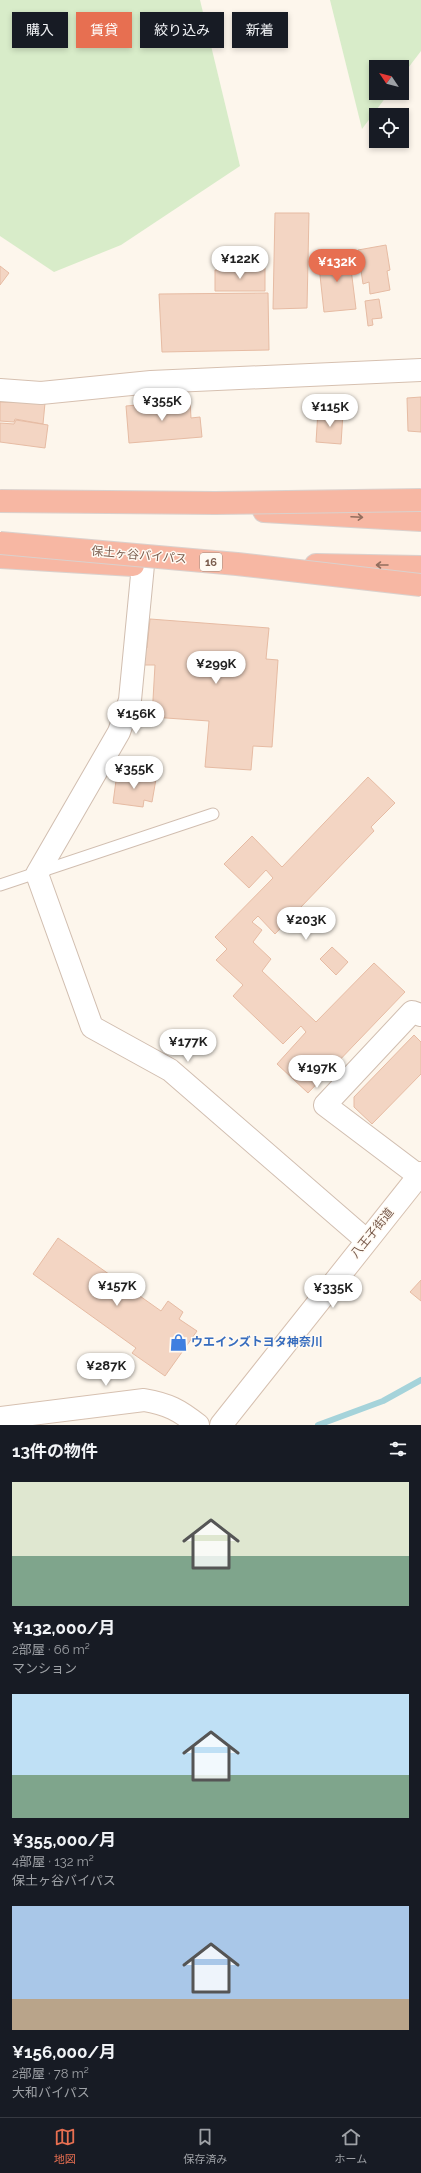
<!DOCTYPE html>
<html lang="ja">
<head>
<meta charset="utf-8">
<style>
  body { margin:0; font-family:Raleway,"Noto Sans JP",sans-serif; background:#20242c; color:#f1f3f6; height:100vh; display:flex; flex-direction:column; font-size:15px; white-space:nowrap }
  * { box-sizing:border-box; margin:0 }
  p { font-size:13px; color:#9ea1a6 }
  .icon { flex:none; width:22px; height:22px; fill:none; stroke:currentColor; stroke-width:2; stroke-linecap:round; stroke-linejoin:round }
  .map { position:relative; height:1425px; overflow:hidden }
  .drawer { display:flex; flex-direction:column; background:#171b24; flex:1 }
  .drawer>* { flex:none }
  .guide { position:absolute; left:12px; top:12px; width:397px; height:36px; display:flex; gap:8px }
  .needle { width:26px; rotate:305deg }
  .fabs { position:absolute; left:369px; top:60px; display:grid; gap:8px }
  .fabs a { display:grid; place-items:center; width:40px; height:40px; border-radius:0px; background:#171b24; box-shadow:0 2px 6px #0003; font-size:20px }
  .price { position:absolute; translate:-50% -34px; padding:0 9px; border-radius:14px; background:#fff; color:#222; font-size:13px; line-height:26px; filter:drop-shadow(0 1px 2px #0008) }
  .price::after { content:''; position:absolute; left:50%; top:24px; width:12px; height:9px; margin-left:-6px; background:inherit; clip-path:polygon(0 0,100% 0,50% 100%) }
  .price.on { background:#e76f51; color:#fff }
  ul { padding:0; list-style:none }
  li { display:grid; align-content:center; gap:8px; height:212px; padding:0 12px }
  li span { display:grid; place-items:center; height:124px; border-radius:0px; color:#555 }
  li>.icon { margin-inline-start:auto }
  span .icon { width:72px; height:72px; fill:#fffc; stroke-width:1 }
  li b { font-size:17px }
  h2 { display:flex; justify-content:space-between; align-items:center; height:48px; padding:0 12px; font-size:17px }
  .chip { padding:0 14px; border-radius:0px; background:#171b24; box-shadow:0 2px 6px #0003; font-size:14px; line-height:36px }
  .chip.on { background:#e76f51; color:#fff }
  .menu { display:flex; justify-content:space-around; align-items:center; height:56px; border-top:1px solid #363941; background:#171b24; font-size:11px; color:#9ea1a6 }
  .menu a { display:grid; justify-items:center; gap:2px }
  .menu .on { color:#e76f51 }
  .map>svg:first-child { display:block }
  .green { fill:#d8ecc9 }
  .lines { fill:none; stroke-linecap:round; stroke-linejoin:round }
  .stream { stroke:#a5d3da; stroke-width:6 }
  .building { fill:#f3d5c3; stroke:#e6bba3 }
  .lane-casing { stroke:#d1beb0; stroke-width:13 }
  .street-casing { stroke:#d1beb0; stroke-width:24 }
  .secondary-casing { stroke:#d6c0b0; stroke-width:24 }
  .highway-casing { stroke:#dad1cd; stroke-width:24 }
  .lane { stroke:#fff; stroke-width:11 }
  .street { stroke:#fff; stroke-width:22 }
  .secondary { stroke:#fff; stroke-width:22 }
  .highway { stroke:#f7b7a3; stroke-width:22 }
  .highway-bridge-casing { stroke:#dad1cd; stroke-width:24; stroke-linecap:butt }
  .highway-bridge { stroke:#f7b7a3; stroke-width:22 }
  .oneway { stroke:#936e5e }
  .labels { text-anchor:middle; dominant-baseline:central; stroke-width:3; stroke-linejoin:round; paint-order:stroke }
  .shield { fill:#fffaf3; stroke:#a28b7f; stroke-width:1 }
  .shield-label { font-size:11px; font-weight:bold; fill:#7a5c4d }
  .street-label { font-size:12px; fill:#7a5c4d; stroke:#fffaf3 }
  .shop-label { font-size:12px; font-weight:bold; fill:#366cbe; stroke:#fffaf3; text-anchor:start }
</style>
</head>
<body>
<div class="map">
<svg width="421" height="1425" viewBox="0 0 421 1425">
  <rect width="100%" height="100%" fill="#fdf6ec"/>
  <g class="green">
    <polygon points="0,0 200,0 240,166 121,245 54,272 0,236"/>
    <polygon points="330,0 421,0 421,51 402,76 402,67 376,67 376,93 389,93 362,129"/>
  </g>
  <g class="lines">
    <polyline class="stream" points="318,1425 383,1401 421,1380"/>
  </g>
  <g class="building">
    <polygon points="275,213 309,213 307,308 273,309"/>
    <polygon points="386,245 390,270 387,271 390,290 370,294 369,282 363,284 358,250"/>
    <polygon points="349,253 356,309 324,312 318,257"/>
    <polygon points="0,266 9,273 0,285"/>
    <polygon points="265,268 265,291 215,291 215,270"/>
    <polygon points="268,293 269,350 162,352 159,294"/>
    <polygon points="379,299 382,318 372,319 373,325 368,326 365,301"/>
    <polygon points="421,397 421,432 408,431 407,398"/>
    <polygon points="190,400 191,418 200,417 202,437 129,443 126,406"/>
    <polygon points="0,402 45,403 43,424 15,419 14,422 0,421"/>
    <polygon points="318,411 343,413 341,444 316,442"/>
    <polygon points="16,420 48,425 45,448 0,442 0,423 14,424"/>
    <polygon points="150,619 269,628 266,659 278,660 272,747 253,746 251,770 205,767 209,721 152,717 155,665 143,665 145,648 147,648"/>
    <polygon points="117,773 156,779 152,802 144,800 143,807 113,803"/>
    <polygon points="368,777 395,803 371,827 374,831 275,934 258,916 252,922 262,930 253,942 271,959 262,971 316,1022 374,963 405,992 308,1093 277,1064 306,1032 301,1026 283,1044 233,996 243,985 216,960 227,949 215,937 273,878 266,870 249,888 224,864 252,836 282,867"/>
    <polygon points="332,947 348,962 336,975 320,959"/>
    <polygon points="414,1035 421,1042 421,1074 372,1124 354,1107 354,1097"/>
    <polygon points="58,1238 161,1311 168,1301 183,1312 179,1319 197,1331 165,1376 132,1353 136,1348 33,1274"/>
    <polygon points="421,1280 421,1301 410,1292"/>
  </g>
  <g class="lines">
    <defs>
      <polyline id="lane" points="0,885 213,814"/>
      <g id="street">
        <polyline points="143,565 130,700 119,732 37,874 92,1027 170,1070 366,1240"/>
        <polyline points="419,1176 325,1105 412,1012 421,1015"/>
      </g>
      <g id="secondary">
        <polyline points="0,390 41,393 151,382 421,370"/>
        <path d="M0,1418L144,1400C168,1404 179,1410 198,1425"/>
        <polyline points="221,1425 421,1173"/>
      </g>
      <g id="highway">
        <polyline points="264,511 421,520"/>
        <polyline points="0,557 133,565"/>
        <polyline points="316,565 421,567"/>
      </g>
    </defs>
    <use href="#lane" class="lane-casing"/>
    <use href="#street" class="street-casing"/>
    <use href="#secondary" class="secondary-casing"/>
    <use href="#highway" class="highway-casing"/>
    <use href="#lane" class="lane"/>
    <use href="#street" class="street"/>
    <use href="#secondary" class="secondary"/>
    <use href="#highway" class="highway"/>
    <defs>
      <g id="highway-bridge">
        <polyline points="0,501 215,503 421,500"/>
        <polyline points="0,543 237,564 421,585"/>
      </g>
    </defs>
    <use href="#highway-bridge" class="highway-bridge-casing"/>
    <use href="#highway-bridge" class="highway-bridge"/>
  </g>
  <defs><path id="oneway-shaft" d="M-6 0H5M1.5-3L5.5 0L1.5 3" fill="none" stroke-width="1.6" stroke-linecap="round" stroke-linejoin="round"/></defs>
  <g class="oneway">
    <use href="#oneway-shaft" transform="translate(357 517) rotate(3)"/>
    <use href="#oneway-shaft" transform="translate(382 565) rotate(180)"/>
  </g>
  <defs>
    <symbol id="shop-bare" viewBox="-9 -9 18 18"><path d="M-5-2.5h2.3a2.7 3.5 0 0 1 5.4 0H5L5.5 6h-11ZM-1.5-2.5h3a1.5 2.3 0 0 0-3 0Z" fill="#3f7fe0" stroke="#fffaf3" stroke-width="2.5" paint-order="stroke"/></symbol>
  </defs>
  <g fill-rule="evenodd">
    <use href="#shop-bare" x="166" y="1330" width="25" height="25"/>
  </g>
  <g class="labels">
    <rect class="shield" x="200" y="553" width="22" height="18" rx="3"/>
    <g class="shield-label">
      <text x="211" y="562">16</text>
    </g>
    <g class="street-label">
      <text transform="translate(139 555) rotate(5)">保土ヶ谷バイパス</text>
      <text transform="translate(372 1233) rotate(-51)">八王子街道</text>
    </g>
    <g class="shop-label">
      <text x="191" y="1342">ウエインズトヨタ神奈川</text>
    </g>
  </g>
</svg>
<div class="fabs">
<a><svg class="needle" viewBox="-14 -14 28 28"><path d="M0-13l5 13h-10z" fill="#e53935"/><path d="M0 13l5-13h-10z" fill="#9ea1a6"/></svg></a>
<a><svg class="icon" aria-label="locate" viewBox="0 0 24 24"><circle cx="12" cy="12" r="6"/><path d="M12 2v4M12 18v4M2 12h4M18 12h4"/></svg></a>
</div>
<b class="price" style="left:240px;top:280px">¥122K</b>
<b class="price on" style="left:337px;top:283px">¥132K</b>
<b class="price" style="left:162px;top:422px">¥355K</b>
<b class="price" style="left:330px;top:428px">¥115K</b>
<b class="price" style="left:216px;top:685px">¥299K</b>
<b class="price" style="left:136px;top:735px">¥156K</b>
<b class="price" style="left:134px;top:790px">¥355K</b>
<b class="price" style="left:306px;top:941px">¥203K</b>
<b class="price" style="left:188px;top:1063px">¥177K</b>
<b class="price" style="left:317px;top:1089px">¥197K</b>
<b class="price" style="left:117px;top:1307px">¥157K</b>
<b class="price" style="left:333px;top:1309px">¥335K</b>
<b class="price" style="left:106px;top:1387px">¥287K</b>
<div class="guide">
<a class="chip">購入</a>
<a class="chip on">賃貸</a>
<a class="chip">絞り込み</a>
<a class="chip">新着</a>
</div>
</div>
<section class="drawer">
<h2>13件の物件<svg class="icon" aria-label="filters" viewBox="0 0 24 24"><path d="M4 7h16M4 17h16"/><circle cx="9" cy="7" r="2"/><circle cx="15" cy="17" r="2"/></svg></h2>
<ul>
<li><span style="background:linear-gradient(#dfe7d0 60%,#7fa58c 0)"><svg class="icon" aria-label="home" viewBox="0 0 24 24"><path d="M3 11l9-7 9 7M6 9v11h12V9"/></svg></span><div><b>¥132,000/月</b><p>2部屋 · 66 m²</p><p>マンション</p></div></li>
<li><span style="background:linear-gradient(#bfe0f5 65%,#7fa58c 0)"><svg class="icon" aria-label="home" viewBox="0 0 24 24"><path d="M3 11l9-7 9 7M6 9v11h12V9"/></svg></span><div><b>¥355,000/月</b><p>4部屋 · 132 m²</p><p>保土ヶ谷バイパス</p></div></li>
<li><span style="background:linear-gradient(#a9c7e8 75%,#b9a48a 0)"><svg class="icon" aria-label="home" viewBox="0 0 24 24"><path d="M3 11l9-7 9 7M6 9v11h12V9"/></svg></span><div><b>¥156,000/月</b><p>2部屋 · 78 m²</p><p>大和バイパス</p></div></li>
</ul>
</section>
<nav class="menu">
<a class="on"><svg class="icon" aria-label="map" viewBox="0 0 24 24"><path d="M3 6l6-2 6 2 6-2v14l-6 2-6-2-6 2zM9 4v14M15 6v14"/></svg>地図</a>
<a><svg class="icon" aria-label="saved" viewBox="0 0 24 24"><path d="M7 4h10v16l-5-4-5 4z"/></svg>保存済み</a>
<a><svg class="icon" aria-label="home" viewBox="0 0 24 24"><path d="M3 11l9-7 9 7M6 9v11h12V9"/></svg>ホーム</a>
</nav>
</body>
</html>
